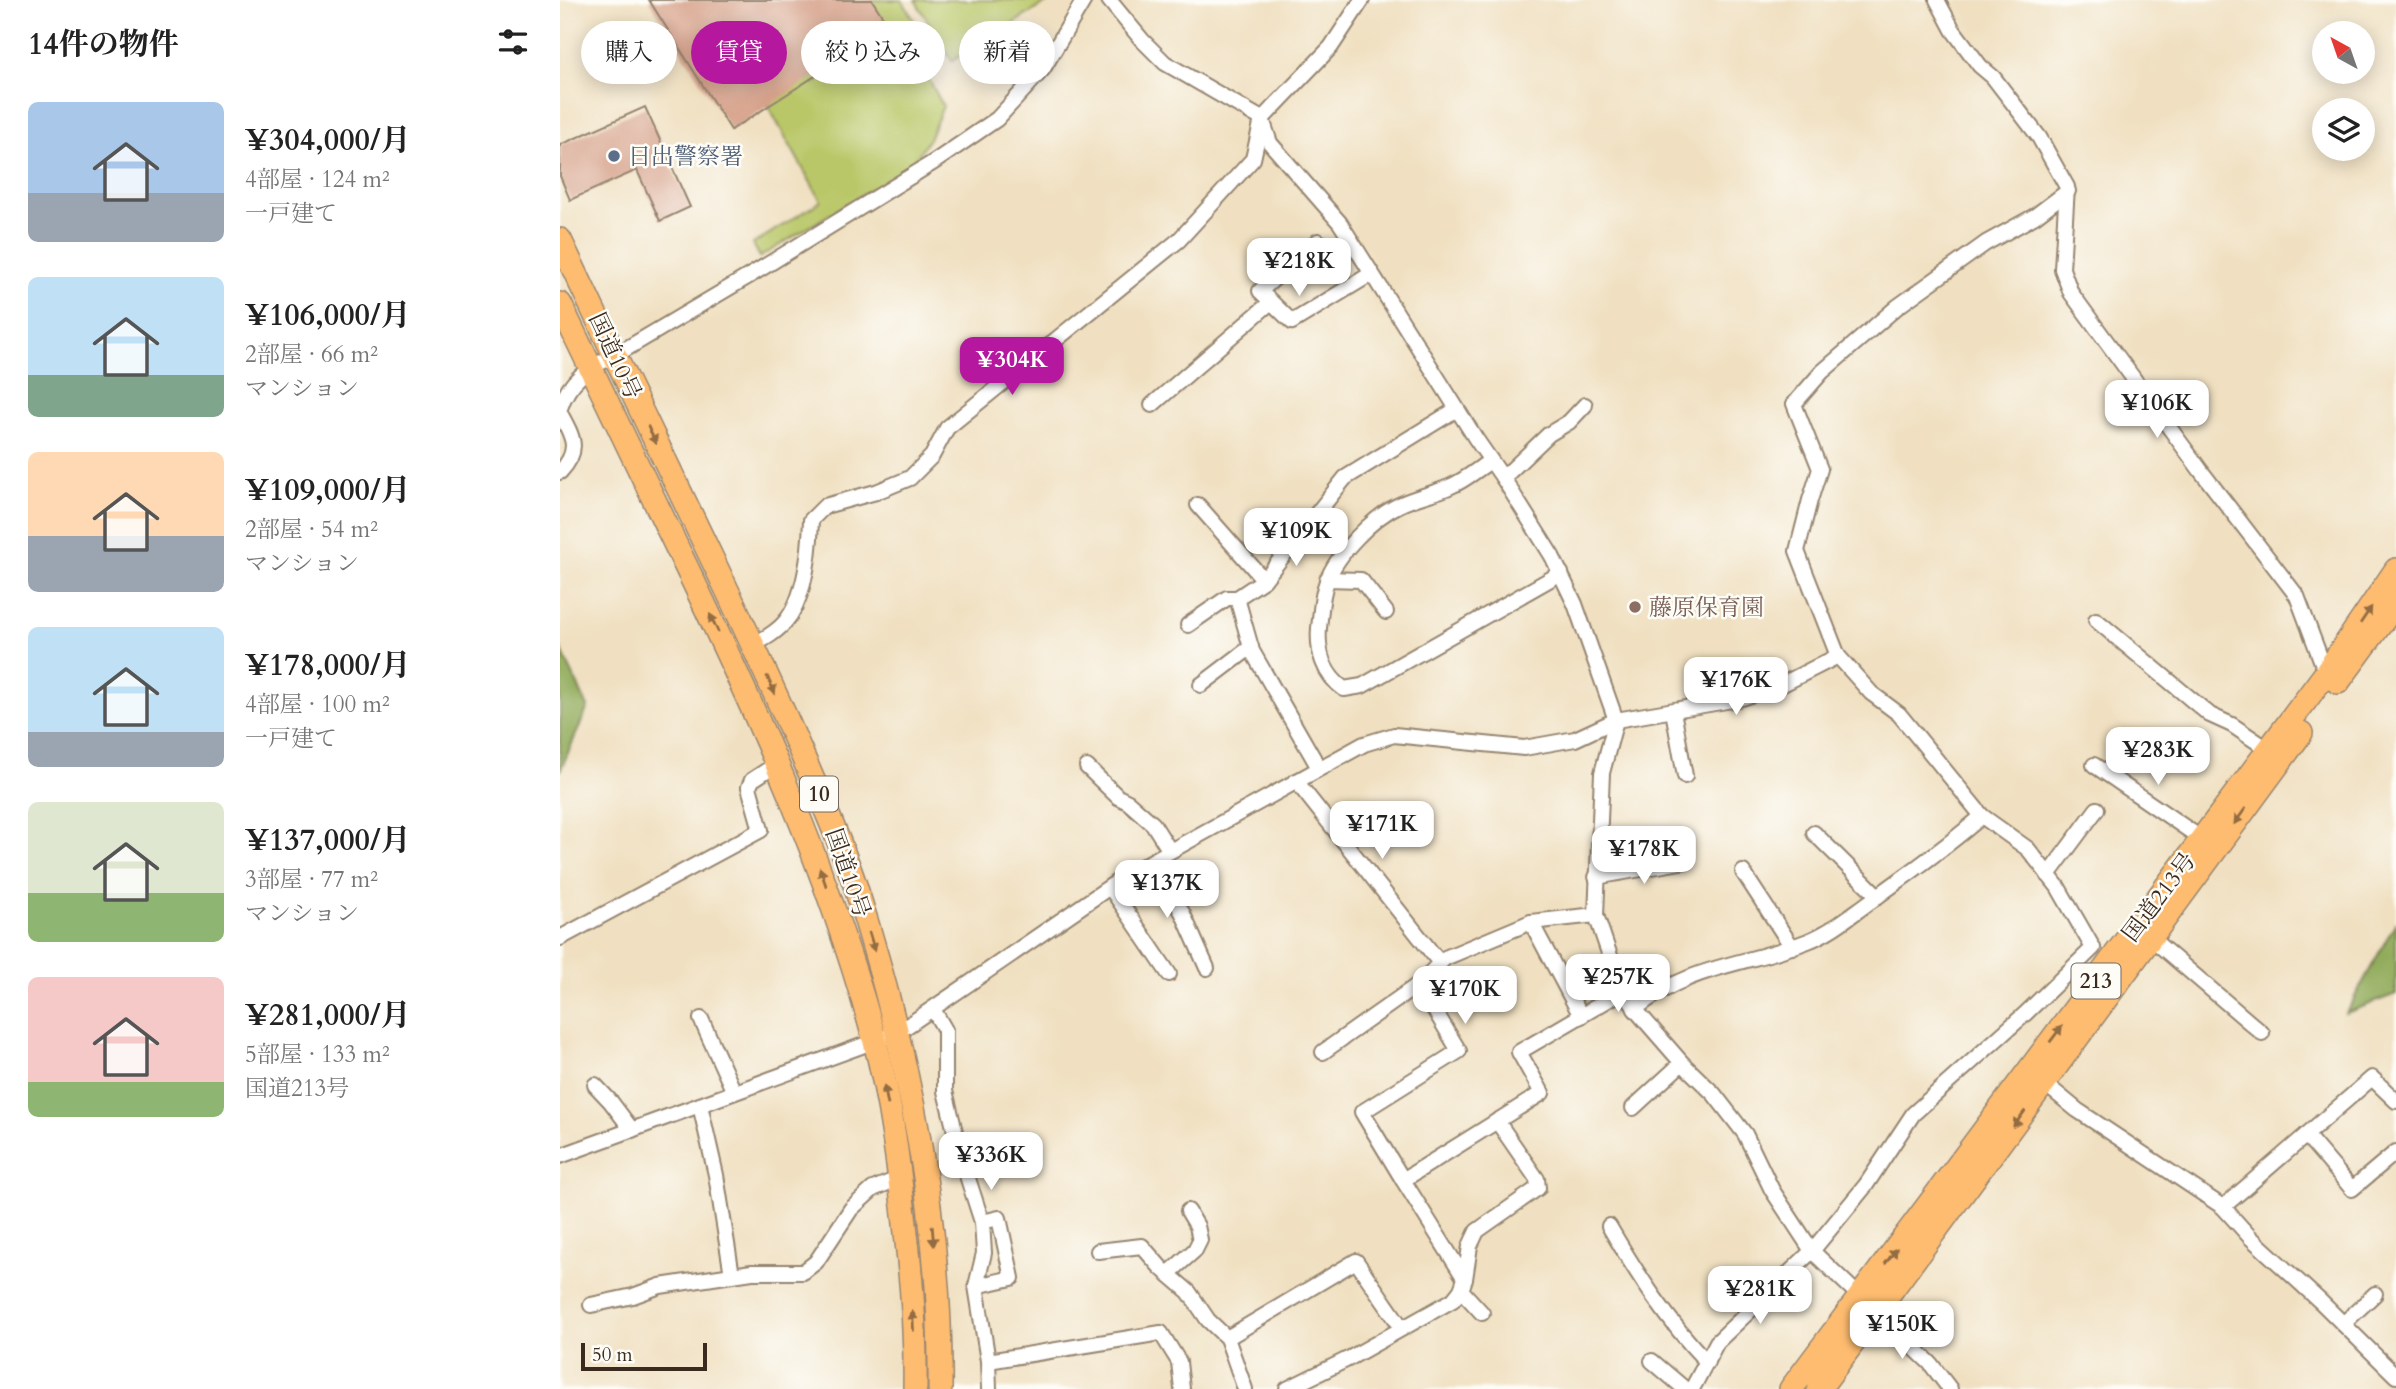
<!DOCTYPE html>
<html lang="ja">
<head>
<meta charset="utf-8">
<style>
  body { margin:0; font-family:Cardo,"Noto Serif JP",serif; background:#f6f6f6; color:#222; height:100vh; display:flex; flex-direction:column; font-size:26px; white-space:nowrap }
  * { box-sizing:border-box; margin:0 }
  p { font-size:23px; color:#767676 }
  .icon { flex:none; width:38px; height:38px; fill:none; stroke:currentColor; stroke-width:2; stroke-linecap:round; stroke-linejoin:round }
  .map { position:relative; flex:1; overflow:hidden }
  .side { display:flex; flex-direction:column; background:#fff; width:560px }
  .side>* { flex:none }
  .guide { position:absolute; left:21px; top:21px; width:665px; height:63px; display:flex; gap:14px }
  .needle { width:46px; rotate:320deg }
  .tools { position:absolute; left:1752px; top:21px; display:grid; gap:14px }
  .tools a { display:grid; place-items:center; width:63px; height:63px; border-radius:50%; background:#fff; box-shadow:0 4px 18px #0003; font-size:35px }
  .scale { position:absolute; left:21px; bottom:18px; width:126px; box-sizing:border-box; padding-left:7px; border:4px solid #3b2a1e; border-top:0; font-size:19px; line-height:24px; white-space:nowrap; color:#3b2a1e; -webkit-text-stroke:5px #fdfcf7; paint-order:stroke }
  .price { position:absolute; translate:-50% -60px; padding:0 16px; border-radius:14px; background:#fff; color:#222; font-size:23px; line-height:46px; filter:drop-shadow(0 2px 4px #0008) }
  .price::after { content:''; position:absolute; left:50%; top:42px; width:21px; height:16px; margin-left:-10px; background:inherit; clip-path:polygon(0 0,100% 0,50% 100%) }
  .price.selected { background:#b5179e; color:#fff }
  ul { padding:0; list-style:none }
  li { display:flex; align-items:center; gap:21px; height:175px; padding:0 28px }
  li span { display:grid; place-items:center; flex:none; width:196px; height:140px; border-radius:10px; color:#555 }
  li>.icon { margin-inline-start:auto }
  span .icon { width:84px; height:84px; fill:#fffc; stroke-width:1 }
  li b { font-size:30px }
  h2 { display:flex; justify-content:space-between; align-items:center; height:84px; padding:0 28px; font-size:30px }
  .tag { padding:0 24px; border-radius:32px; background:#fff; box-shadow:0 4px 18px #0003; font-size:24px; line-height:63px }
  .tag.selected { background:#b5179e; color:#fff }
  main { display:flex; flex:1; min-height:0 }
  .map>svg:first-child { display:block }
  .green { fill:#b9c768; stroke:#7a7843; stroke-width:2 }
  .forest { fill:#92ac5c; stroke:#666b3d; stroke-width:2 }
  .building { fill:#d7a28b }
  .lines { fill:none; stroke-linecap:round; stroke-linejoin:round }
  .minor-casing { stroke:#968570; stroke-width:18 }
  .trunk-casing { stroke:#968570; stroke-width:26 }
  .minor { stroke:#fff; stroke-width:14 }
  .trunk { stroke:#febc70; stroke-width:23 }
  .oneway { fill:#936c43 }
  .service-dot { fill:#5c6f8a; stroke:#fdfcf7; stroke-width:2.5 }
  .education-dot { fill:#8d6e63; stroke:#fdfcf7; stroke-width:2.5 }
  .labels { text-anchor:middle; dominant-baseline:central; stroke-width:5; stroke-linejoin:round; paint-order:stroke }
  .shield { fill:#fdfcf7; stroke:#75695f; stroke-width:2 }
  .shield-label { font-size:21px; font-weight:bold; fill:#3b2a1e }
  .service-label { font-size:23px; fill:#4e5e75; stroke:#fdfcf7; text-anchor:start }
  .street-label { font-size:23px; fill:#3b2a1e; stroke:#fdfcf7 }
  .education-label { font-size:23px; fill:#785e54; stroke:#fdfcf7; text-anchor:start }
</style>
</head>
<body>
<main>
<section class="side">
<h2>14件の物件<svg class="icon" aria-label="filters" viewBox="0 0 24 24"><path d="M4 7h16M4 17h16"/><circle cx="9" cy="7" r="2"/><circle cx="15" cy="17" r="2"/></svg></h2>
<ul>
<li><span style="background:linear-gradient(#a9c7e8 65%,#9aa5b1 0)"><svg class="icon" aria-label="home" viewBox="0 0 24 24"><path d="M3 11l9-7 9 7M6 9v11h12V9"/></svg></span><div><b>¥304,000/月</b><p>4部屋 · 124 m²</p><p>一戸建て</p></div></li>
<li><span style="background:linear-gradient(#bfe0f5 70%,#7fa58c 0)"><svg class="icon" aria-label="home" viewBox="0 0 24 24"><path d="M3 11l9-7 9 7M6 9v11h12V9"/></svg></span><div><b>¥106,000/月</b><p>2部屋 · 66 m²</p><p>マンション</p></div></li>
<li><span style="background:linear-gradient(#ffd9b3 60%,#9aa5b1 0)"><svg class="icon" aria-label="home" viewBox="0 0 24 24"><path d="M3 11l9-7 9 7M6 9v11h12V9"/></svg></span><div><b>¥109,000/月</b><p>2部屋 · 54 m²</p><p>マンション</p></div></li>
<li><span style="background:linear-gradient(#bfe0f5 75%,#9aa5b1 0)"><svg class="icon" aria-label="home" viewBox="0 0 24 24"><path d="M3 11l9-7 9 7M6 9v11h12V9"/></svg></span><div><b>¥178,000/月</b><p>4部屋 · 100 m²</p><p>一戸建て</p></div></li>
<li><span style="background:linear-gradient(#dfe7d0 65%,#8fb573 0)"><svg class="icon" aria-label="home" viewBox="0 0 24 24"><path d="M3 11l9-7 9 7M6 9v11h12V9"/></svg></span><div><b>¥137,000/月</b><p>3部屋 · 77 m²</p><p>マンション</p></div></li>
<li><span style="background:linear-gradient(#f6c9c9 75%,#8fb573 0)"><svg class="icon" aria-label="home" viewBox="0 0 24 24"><path d="M3 11l9-7 9 7M6 9v11h12V9"/></svg></span><div><b>¥281,000/月</b><p>5部屋 · 133 m²</p><p>国道213号</p></div></li>
</ul>
</section>
<div class="map">
<svg width="1836" height="1389" viewBox="0 0 1836 1389">
  <rect width="100%" height="100%" fill="#fdfcf7"/>
  <filter id="ink" filterUnits="userSpaceOnUse"><feTurbulence type="fractalNoise" baseFrequency=".0143" numOctaves="2"/><feDisplacementMap in="SourceGraphic" scale="14" xChannelSelector="R" yChannelSelector="G"/><feConvolveMatrix kernelMatrix="1 2 1 2 8 2 1 2 1" color-interpolation-filters="sRGB"/></filter>
  <filter id="wash" filterUnits="userSpaceOnUse"><feTurbulence type="fractalNoise" baseFrequency=".00686" numOctaves="4" result="noise"/><feDisplacementMap in="SourceGraphic" scale="28" xChannelSelector="R" yChannelSelector="G"/><feGaussianBlur stdDeviation="1.57" result="paint"/><feColorMatrix in="noise" values="0 0 0 0 0 0 0 0 0 0 0 0 0 0 0 0 0 1.4 0 .05"/><feComposite in="paint" operator="in"/></filter>
  <g filter="url(#wash)">
    <rect width="100%" height="100%" fill="#f0e0c1"/>
    <g class="green">
      <polygon points="312,0 342,0 370,47 356,55 383,106 370,137 352,164 200,257 193,244 261,201 208,106"/>
      <polygon points="355,0 491,0 392,61"/>
    </g>
    <g class="forest">
      <polygon points="0,647 28,707 0,771"/>
      <polygon points="1836,922 1836,994 1786,1013"/>
    </g>
    <g id="blocks">
      <g class="building">
        <polygon points="89,0 312,0 330,28 171,130"/>
        <polygon points="85,107 130,207 100,221 77,170 10,200 0,176 0,145"/>
      </g>
    </g>
  </g>
  <g filter="url(#ink)">
    <use href="#blocks" fill-opacity="0" stroke="#968570" stroke-width="2"/>
    <g class="lines">
      <defs>
        <g id="minor">
          <polyline points="549,0 582,40 605,63 702,119 710,143 780,223 916,439 943,478 992,556 1015,604 1056,720 1042,773 1036,915 1050,956 1075,1009 1122,1063 1154,1094 1185,1134 1212,1190 1252,1251 1370,1363 1390,1389"/>
          <polyline points="1377,0 1393,30 1420,66 1433,77 1479,137 1507,187 1502,269 1511,293 1641,471 1737,596 1766,673"/>
          <polyline points="758,241 700,291 732,322 811,274"/>
          <polyline points="592,405 711,302"/>
          <path d="M0,408C9,380 29,367 54,356L194,273L374,162L437,119L483,69L524,0"/>
          <path d="M0,413C13,437 21,450 0,472"/>
          <path d="M930,461C917,470 904,481 889,487C873,494 855,497 839,505C813,517 777,554 767,581C761,596 761,613 759,628C757,652 764,675 784,689L802,686L1001,573"/>
          <polyline points="943,478 989,434 1009,422 1025,405"/>
          <polyline points="638,505 704,580"/>
          <polyline points="767,579 801,580 826,612"/>
          <polyline points="1536,620 1650,715 1672,725 1709,750"/>
          <polyline points="628,625 667,598 677,598"/>
          <path d="M193,645C204,639 217,632 225,622C245,599 250,551 251,520L265,506L316,492L350,478L372,456L387,428L619,240L693,159L702,119L771,47L802,0"/>
          <polyline points="641,685 691,647"/>
          <polyline points="1113,711 1125,776"/>
          <polyline points="1534,765 1642,839"/>
          <polyline points="527,767 558,797 568,802 593,824 610,851"/>
          <polyline points="759,768 692,651 677,598 704,580 785,478 897,409"/>
          <polyline points="736,781 880,963"/>
          <polyline points="1254,833 1318,896"/>
          <polyline points="594,860 623,914 647,968"/>
          <polyline points="1183,872 1232,947"/>
          <polyline points="1488,875 1537,809"/>
          <polyline points="1036,877 1126,861"/>
          <polyline points="550,887 609,974"/>
          <polyline points="971,922 1021,1016"/>
          <polyline points="0,938 201,830 189,787 192,780 218,763"/>
          <polyline points="1591,938 1702,1033"/>
          <polyline points="859,984 885,958 971,922 1036,915"/>
          <polyline points="373,1009 385,1030 385,1091 402,1160 422,1222 424,1253 416,1286 428,1361 429,1389"/>
          <path d="M1075,1009C1132,964 1185,966 1248,941C1271,932 1291,915 1311,901C1349,873 1387,847 1422,816"/>
          <polyline points="141,1019 174,1092"/>
          <polyline points="763,1052 859,984 899,1051 802,1112 843,1180"/>
          <polyline points="1478,1078 1517,1110 1663,1207 1690,1237 1761,1302 1836,1376"/>
          <polyline points="35,1085 51,1102 72,1130"/>
          <polyline points="140,1105 156,1175 172,1275"/>
          <polyline points="1073,1108 1122,1063"/>
          <polyline points="1746,1135 1792,1189 1836,1152"/>
          <polyline points="0,1156 337,1033 567,875 804,744 834,735 964,748 1015,739 1056,720 1178,699 1219,686 1278,656"/>
          <polyline points="1663,1207 1812,1078 1836,1101"/>
          <path d="M1049,1226C1077,1274 1108,1322 1147,1362"/>
          <polyline points="538,1251 582,1246 601,1268 629,1292 648,1320 667,1338"/>
          <polyline points="608,1274 635,1250 640,1240 637,1226 628,1211"/>
          <polyline points="905,1279 910,1246 917,1231 978,1188 977,1179 937,1121"/>
          <polyline points="416,1286 452,1278 439,1218 422,1222"/>
          <polyline points="901,1290 922,1313"/>
          <polyline points="31,1305 73,1296 100,1286 192,1272 243,1272 256,1262 291,1209 313,1189 340,1178"/>
          <polyline points="1783,1324 1815,1294"/>
          <polyline points="428,1361 601,1333 619,1362 622,1389"/>
          <polyline points="1092,1361 1125,1389"/>
          <polyline points="685,1389 667,1338 796,1261 842,1328"/>
          <polyline points="727,1389 790,1358 893,1300 901,1290 905,1279 843,1180 982,1093 959,1052 1065,990"/>
          <polyline points="1132,1389 1157,1342 1252,1251 1306,1185 1353,1114 1465,1014 1533,948 1498,887 1468,849 1422,816 1339,714 1311,693 1278,656 1237,551 1250,500 1260,469 1234,404 1262,372 1337,307 1426,243 1475,216 1508,191"/>
        </g>
        <g id="trunk">
          <path d="M0,240C55,357 111,473 167,590C192,643 217,697 241,752C260,797 281,842 296,888C348,1051 382,1218 380,1389"/>
          <path d="M0,304C41,389 82,474 123,560C198,715 269,872 314,1038C331,1101 339,1168 346,1233C352,1285 356,1337 355,1389"/>
          <polyline points="1778,682 1836,603"/>
          <polyline points="1231,1389 1766,673 1836,570"/>
          <polyline points="1259,1389 1741,733"/>
        </g>
      </defs>
      <use href="#minor" class="minor-casing"/>
      <use href="#trunk" class="trunk-casing"/>
      <use href="#minor" class="minor"/>
      <use href="#trunk" class="trunk"/>
    </g>
    <defs><path id="oneway-solid" d="M-6-.8H1V-3.2L6.5 0L1 3.2V.8H-6Z" transform="scale(1.75)"/></defs>
    <g class="oneway">
      <use href="#oneway-solid" transform="translate(92 435) rotate(64)"/>
      <use href="#oneway-solid" transform="translate(1806 615) rotate(-56)"/>
      <use href="#oneway-solid" transform="translate(154 623) rotate(-115)"/>
      <use href="#oneway-solid" transform="translate(211 685) rotate(66)"/>
      <use href="#oneway-solid" transform="translate(1680 816) rotate(126)"/>
      <use href="#oneway-solid" transform="translate(263 877) rotate(-109)"/>
      <use href="#oneway-solid" transform="translate(312 942) rotate(73)"/>
      <use href="#oneway-solid" transform="translate(1496 1034) rotate(-53)"/>
      <use href="#oneway-solid" transform="translate(326 1095) rotate(-101)"/>
      <use href="#oneway-solid" transform="translate(1459 1119) rotate(126)"/>
      <use href="#oneway-solid" transform="translate(373 1236) rotate(85)"/>
      <use href="#oneway-solid" transform="translate(1331 1256) rotate(-53)"/>
      <use href="#oneway-solid" transform="translate(353 1321) rotate(-93)"/>
    </g>
  </g>
  <circle class="service-dot" cx="54" cy="156" r="7"/>
  <circle class="education-dot" cx="1075" cy="607" r="7"/>
  <g class="labels">
    <g class="shield">
      <rect x="240" y="776.5" width="38" height="35" rx="5"/>
      <rect x="1511.5" y="963.5" width="49" height="35" rx="5"/>
    </g>
    <g class="shield-label">
      <text x="259" y="794">10</text>
      <text x="1536" y="981">213</text>
    </g>
    <g class="service-label">
      <text x="68" y="156">日出警察署</text>
    </g>
    <g class="street-label">
      <text transform="translate(55 356) rotate(65)">国道10号</text>
      <text transform="translate(288 873) rotate(71)">国道10号</text>
      <text transform="translate(1599 897) rotate(-53)">国道213号</text>
    </g>
    <g class="education-label">
      <text x="1089" y="607">藤原保育園</text>
    </g>
  </g>
</svg>
<div class="tools">
<a><svg class="needle" viewBox="-14 -14 28 28"><path d="M0-13l5 13h-10z" fill="#e53935"/><path d="M0 13l5-13h-10z" fill="#767676"/></svg></a>
<a><svg class="icon" aria-label="layers" viewBox="0 0 24 24"><path d="M12 4l9 5-9 5-9-5zM3 14l9 5 9-5"/></svg></a>
</div>
<div class="scale">50 m</div>
<b class="price" style="left:739px;top:298px">¥218K</b>
<b class="price selected" style="left:452px;top:397px">¥304K</b>
<b class="price" style="left:1597px;top:440px">¥106K</b>
<b class="price" style="left:736px;top:568px">¥109K</b>
<b class="price" style="left:1176px;top:717px">¥176K</b>
<b class="price" style="left:1598px;top:787px">¥283K</b>
<b class="price" style="left:822px;top:861px">¥171K</b>
<b class="price" style="left:1084px;top:886px">¥178K</b>
<b class="price" style="left:607px;top:920px">¥137K</b>
<b class="price" style="left:1058px;top:1014px">¥257K</b>
<b class="price" style="left:905px;top:1026px">¥170K</b>
<b class="price" style="left:431px;top:1192px">¥336K</b>
<b class="price" style="left:1200px;top:1326px">¥281K</b>
<b class="price" style="left:1342px;top:1361px">¥150K</b>
<div class="guide">
<a class="tag">購入</a>
<a class="tag selected">賃貸</a>
<a class="tag">絞り込み</a>
<a class="tag">新着</a>
</div>
</div>
</main>
</body>
</html>
